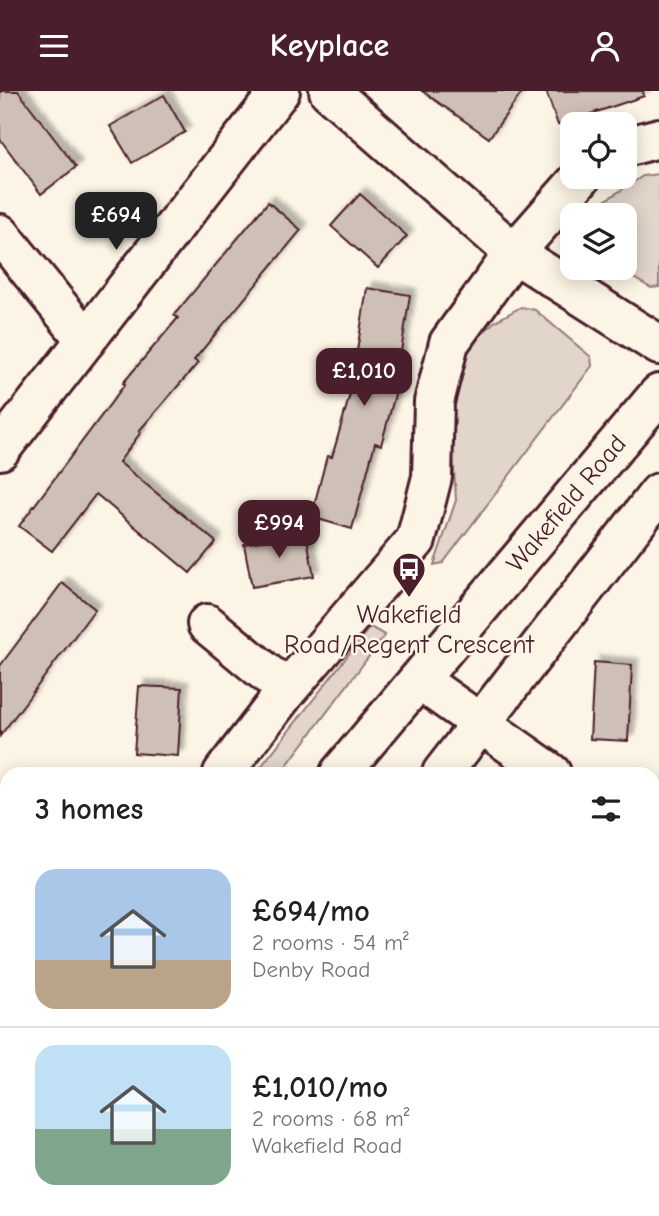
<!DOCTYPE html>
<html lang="en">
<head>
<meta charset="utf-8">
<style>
  body { margin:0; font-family:"Comic Neue",sans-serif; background:#f2f2f2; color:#202124; height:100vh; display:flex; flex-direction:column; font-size:26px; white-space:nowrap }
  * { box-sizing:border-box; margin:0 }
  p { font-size:23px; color:#757577 }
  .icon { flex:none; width:38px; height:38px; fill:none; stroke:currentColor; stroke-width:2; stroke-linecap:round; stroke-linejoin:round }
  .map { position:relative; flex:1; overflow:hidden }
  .sheet { position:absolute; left:0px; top:676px; width:660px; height:450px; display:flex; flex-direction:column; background:#fff; border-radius:21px 21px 0 0; box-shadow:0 4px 18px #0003 }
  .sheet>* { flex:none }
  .fabs { position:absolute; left:560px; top:21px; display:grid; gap:14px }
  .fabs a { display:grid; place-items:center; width:77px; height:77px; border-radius:14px; background:#fff; box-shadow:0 4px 18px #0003; font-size:35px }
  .price { position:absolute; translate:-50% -60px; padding:0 16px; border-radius:14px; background:#4a1f2b; color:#fff; font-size:23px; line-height:46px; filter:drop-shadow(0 2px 4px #0008) }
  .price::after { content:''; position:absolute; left:50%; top:42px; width:21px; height:16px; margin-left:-10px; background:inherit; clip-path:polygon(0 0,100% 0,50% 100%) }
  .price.selected { background:#222; color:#fff }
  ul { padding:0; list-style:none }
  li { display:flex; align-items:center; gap:21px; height:175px; padding:0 35px }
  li+li { border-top:2px solid #e0e0e0 }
  li span { display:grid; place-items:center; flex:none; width:196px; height:140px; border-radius:21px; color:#555 }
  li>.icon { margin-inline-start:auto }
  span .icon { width:84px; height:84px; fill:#fffc; stroke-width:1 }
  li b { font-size:30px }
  h2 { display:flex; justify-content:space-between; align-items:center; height:84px; padding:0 35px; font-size:30px }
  header { display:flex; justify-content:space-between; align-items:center; height:91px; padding:0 35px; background:#4a1f2b; color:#fff; font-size:32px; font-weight:700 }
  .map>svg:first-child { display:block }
  .built { fill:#eee5d7 }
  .green { fill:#e2d5ca; stroke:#967a7a; stroke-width:2 }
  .building { fill:#cfc0b7; stroke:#4a1f2b; stroke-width:2; filter:url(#shadow) }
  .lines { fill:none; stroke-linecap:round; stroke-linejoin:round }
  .street-casing { stroke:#4a1f2b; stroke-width:44 }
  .primary-casing { stroke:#4a1f2b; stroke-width:44 }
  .street { stroke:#fcf5e5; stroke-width:38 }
  .primary { stroke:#fcf5e5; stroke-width:38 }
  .labels { text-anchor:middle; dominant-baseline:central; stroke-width:5; stroke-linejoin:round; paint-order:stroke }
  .street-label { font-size:26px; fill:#4a1f2b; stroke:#fcf5e5 }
  .poi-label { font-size:26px; fill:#4a1f2b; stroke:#fcf5e5 }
</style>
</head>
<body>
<header><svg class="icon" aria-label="menu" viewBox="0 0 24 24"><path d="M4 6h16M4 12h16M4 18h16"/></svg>Keyplace<svg class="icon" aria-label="person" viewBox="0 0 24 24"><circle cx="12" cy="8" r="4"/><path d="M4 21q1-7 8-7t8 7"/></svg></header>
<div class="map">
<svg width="659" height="1125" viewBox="0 0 659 1125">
  <defs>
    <filter id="shadow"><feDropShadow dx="6" dy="-6" stdDeviation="2" flood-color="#0004"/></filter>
  </defs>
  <rect width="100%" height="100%" fill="#fcf5e5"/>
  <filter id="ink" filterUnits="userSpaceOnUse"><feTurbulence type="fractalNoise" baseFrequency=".0143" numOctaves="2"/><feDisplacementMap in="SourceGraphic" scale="14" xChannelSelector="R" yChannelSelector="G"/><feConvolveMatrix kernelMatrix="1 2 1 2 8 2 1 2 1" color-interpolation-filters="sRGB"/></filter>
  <g filter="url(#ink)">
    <polygon class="built" points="0,766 7,771 7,1021 0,1029"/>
    <g class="green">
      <polygon points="659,83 659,196 651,197 616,177 625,177 625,124 595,124 600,113 643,85"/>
      <polygon points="521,216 535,219 591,266 592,275 443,472 434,474 456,409 452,349 452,288 474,251 494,231"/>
      <polygon points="370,536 385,544 281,682 256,682"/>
    </g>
    <g class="building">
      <polygon points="0,0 18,0 76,76 41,103 0,48"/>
      <polygon points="422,0 523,0 489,47"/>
      <polygon points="546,0 643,0 644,5 558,34"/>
      <polygon points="164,4 185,41 132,72 110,35"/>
      <polygon points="360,103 407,145 378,177 331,135"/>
      <polygon points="268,111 301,139 194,269 198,272 139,340 141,341 119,371 216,451 190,482 96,403 52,460 19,435 125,293 123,292 178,227 174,224"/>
      <polygon points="367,197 410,204 396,292 398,293 381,354 375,352 352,438 311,426 327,365 332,366 362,261 357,260"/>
      <polygon points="306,442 314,485 252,496 244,453"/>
      <polygon points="62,492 95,518 0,645 0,575"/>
      <polygon points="594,571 632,574 628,650 590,648"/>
      <polygon points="139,595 182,597 178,665 134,662"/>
    </g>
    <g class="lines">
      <defs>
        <g id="street">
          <polyline points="329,0 514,162 659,254"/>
          <polyline points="625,56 659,47"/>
          <polyline points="0,143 86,249"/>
          <polyline points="0,359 280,0"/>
          <polyline points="207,533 287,599"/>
          <polyline points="419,589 551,682"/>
          <polyline points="223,682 287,599 416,449 432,386 434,311 449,252 514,162 581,86"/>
          <polyline points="442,682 659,402"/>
          <polyline points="653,757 659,762"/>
          <polyline points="653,908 659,900"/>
          <polyline points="480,1125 486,1118"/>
        </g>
        <g id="primary">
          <path id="s1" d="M340,682L659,303"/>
          <polyline points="0,1107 7,1098"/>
        </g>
      </defs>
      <use href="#street" class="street-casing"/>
      <use href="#primary" class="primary-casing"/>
      <use href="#street" class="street"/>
      <use href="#primary" class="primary"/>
    </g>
  </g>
  <defs>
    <symbol id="bus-pin" viewBox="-11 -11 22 30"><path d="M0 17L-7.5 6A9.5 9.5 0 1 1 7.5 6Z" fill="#4a1f2b" stroke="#fcf5e5"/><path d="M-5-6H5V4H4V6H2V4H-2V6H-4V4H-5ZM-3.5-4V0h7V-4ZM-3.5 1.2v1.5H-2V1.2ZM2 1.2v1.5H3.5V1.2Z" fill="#fff"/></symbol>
  </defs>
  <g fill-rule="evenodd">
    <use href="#bus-pin" x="390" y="459" width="38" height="52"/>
  </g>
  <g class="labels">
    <g class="street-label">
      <text stroke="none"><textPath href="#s1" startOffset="352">Wakefield Road</textPath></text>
    </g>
    <g class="poi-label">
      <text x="409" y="524">Wakefield<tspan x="409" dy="30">Road/Regent Crescent</tspan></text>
    </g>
  </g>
</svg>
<div class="fabs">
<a><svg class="icon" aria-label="locate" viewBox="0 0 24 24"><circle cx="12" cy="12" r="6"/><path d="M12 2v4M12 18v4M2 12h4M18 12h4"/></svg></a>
<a><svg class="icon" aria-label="layers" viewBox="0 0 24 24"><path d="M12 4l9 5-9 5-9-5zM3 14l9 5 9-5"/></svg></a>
</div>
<b class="price selected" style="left:116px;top:161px">£694</b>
<b class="price" style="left:364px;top:317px">£1,010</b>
<b class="price" style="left:279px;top:469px">£994</b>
<section class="sheet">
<h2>3 homes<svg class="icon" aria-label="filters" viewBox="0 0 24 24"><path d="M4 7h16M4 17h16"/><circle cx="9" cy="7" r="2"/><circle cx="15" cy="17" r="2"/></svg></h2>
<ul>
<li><span style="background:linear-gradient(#a9c7e8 65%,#b9a48a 0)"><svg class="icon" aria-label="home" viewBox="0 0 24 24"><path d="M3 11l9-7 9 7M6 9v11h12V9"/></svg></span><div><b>£694/mo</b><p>2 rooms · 54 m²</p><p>Denby Road</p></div></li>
<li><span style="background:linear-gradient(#bfe0f5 60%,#7fa58c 0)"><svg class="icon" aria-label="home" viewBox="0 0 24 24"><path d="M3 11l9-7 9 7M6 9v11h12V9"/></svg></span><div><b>£1,010/mo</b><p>2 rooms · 68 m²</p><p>Wakefield Road</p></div></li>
</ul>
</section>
</div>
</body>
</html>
